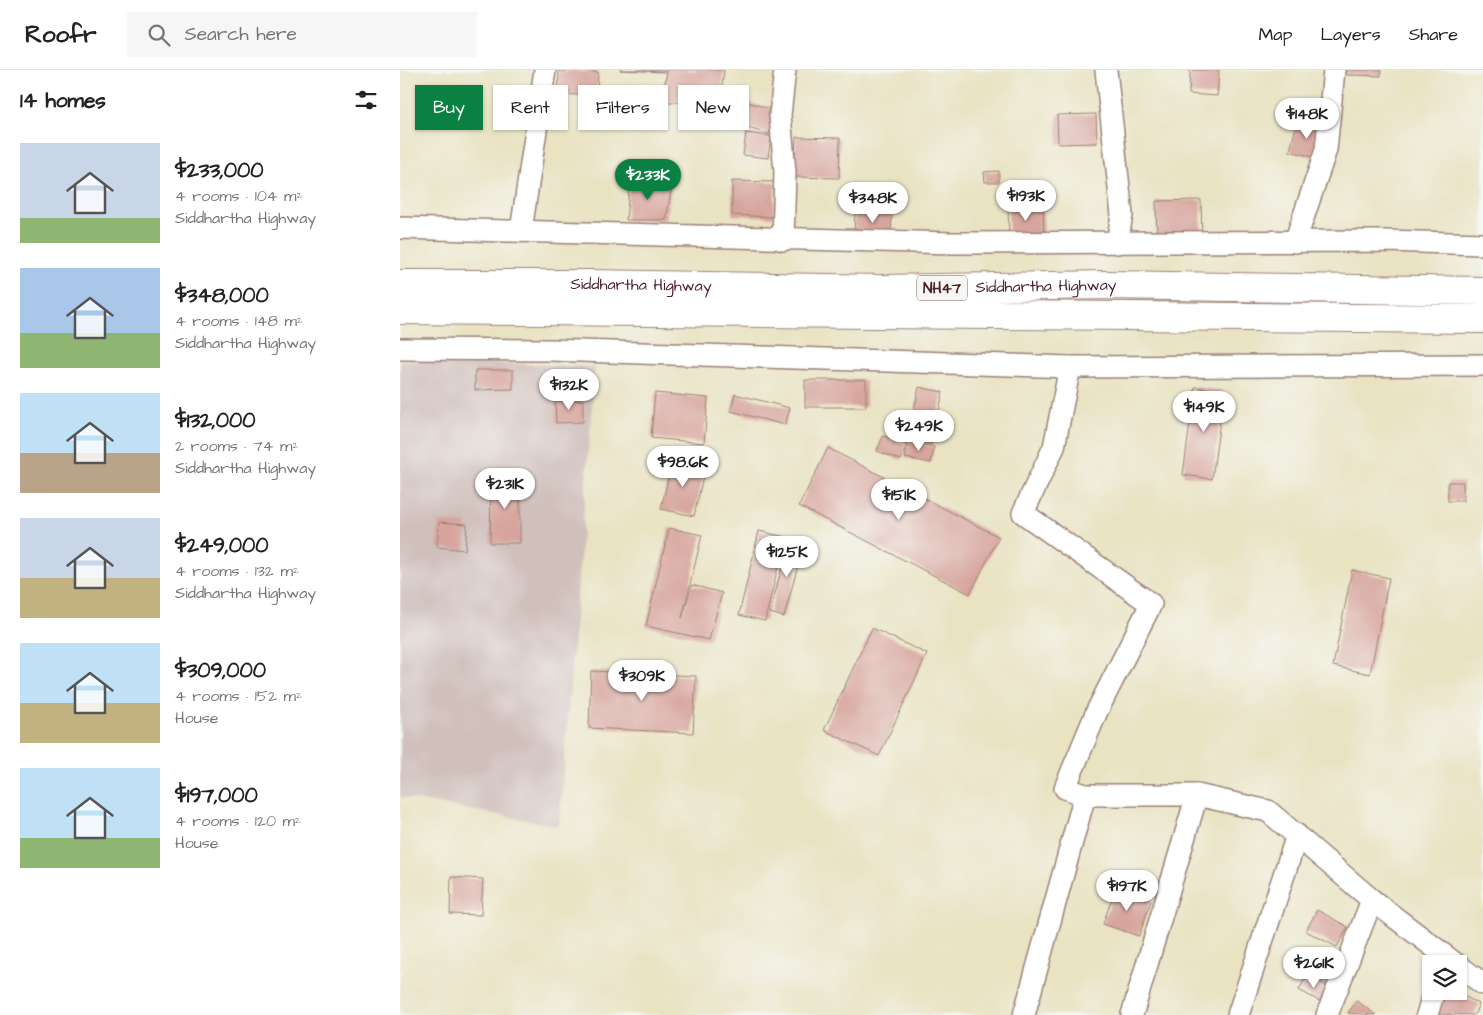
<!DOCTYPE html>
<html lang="en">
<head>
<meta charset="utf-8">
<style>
  body { margin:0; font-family:"Architects Daughter",sans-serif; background:#f6f6f6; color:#222; height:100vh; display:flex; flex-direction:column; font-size:19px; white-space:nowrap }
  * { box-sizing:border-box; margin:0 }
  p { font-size:16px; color:#767676 }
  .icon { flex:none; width:28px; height:28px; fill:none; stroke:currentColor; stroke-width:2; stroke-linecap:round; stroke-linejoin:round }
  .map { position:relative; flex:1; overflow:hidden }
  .drawer { display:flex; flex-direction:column; background:#fff; width:400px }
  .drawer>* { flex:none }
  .hud { position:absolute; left:15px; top:15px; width:475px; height:45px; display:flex; gap:10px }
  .tools { position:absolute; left:1022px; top:885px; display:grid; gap:10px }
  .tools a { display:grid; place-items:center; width:45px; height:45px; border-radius:0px; background:#fff; box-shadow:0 1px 4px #0004; font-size:25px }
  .price { position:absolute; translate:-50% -42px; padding:0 11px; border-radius:18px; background:#fff; color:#222; font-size:16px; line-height:32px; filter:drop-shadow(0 1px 2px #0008) }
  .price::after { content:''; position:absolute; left:50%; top:30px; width:15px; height:11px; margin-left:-8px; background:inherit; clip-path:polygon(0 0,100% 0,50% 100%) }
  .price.active { background:#0b8043; color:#fff }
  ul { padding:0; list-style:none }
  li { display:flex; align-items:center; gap:15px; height:125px; padding:0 20px }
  li span { display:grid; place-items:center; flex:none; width:140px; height:100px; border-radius:0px; color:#555 }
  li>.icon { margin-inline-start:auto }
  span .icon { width:60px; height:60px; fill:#fffc; stroke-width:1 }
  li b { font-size:21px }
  h2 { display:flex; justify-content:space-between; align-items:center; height:60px; padding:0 20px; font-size:21px }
  .tag { padding:0 18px; border-radius:0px; background:#fff; box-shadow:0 1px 4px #0004; font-size:18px; line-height:45px }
  .tag.active { background:#0b8043; color:#fff }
  header { display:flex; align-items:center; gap:30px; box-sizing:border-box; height:70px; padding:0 25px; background:#fff; border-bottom:1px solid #e0e0e0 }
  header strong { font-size:24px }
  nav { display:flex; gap:28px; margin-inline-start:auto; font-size:18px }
  .search { width:350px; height:45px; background:#f6f6f6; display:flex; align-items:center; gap:12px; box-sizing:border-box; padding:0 18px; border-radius:0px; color:#767676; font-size:19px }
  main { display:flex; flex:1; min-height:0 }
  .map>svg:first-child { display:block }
  .industrial { fill:#d0c0bc }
  .building { fill:#d7a59d }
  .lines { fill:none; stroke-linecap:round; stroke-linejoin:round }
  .minor-casing { stroke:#9a8176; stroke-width:24 }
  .highway-casing { stroke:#9a8176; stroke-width:30 }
  .minor { stroke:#fff; stroke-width:21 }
  .highway { stroke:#fff; stroke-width:28 }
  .labels { text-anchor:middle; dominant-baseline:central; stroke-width:4; stroke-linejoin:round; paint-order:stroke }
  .shield { fill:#f6f6f2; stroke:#7e6067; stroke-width:1 }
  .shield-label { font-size:15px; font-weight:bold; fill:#4a1f2b }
  .street-label { font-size:16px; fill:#4a1f2b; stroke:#f6f6f2 }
</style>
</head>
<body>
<header>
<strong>Roofr</strong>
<div class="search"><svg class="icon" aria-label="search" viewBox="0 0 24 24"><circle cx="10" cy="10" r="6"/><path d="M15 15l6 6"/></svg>Search here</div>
<nav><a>Map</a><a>Layers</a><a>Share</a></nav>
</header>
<main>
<section class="drawer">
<h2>14 homes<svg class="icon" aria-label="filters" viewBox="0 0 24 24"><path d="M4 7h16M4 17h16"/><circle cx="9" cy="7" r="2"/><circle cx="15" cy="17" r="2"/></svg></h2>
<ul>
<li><span style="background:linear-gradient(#c9d6e8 75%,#8fb573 0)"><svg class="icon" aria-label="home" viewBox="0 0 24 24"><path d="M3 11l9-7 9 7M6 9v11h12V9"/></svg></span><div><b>$233,000</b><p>4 rooms · 104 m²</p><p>Siddhartha Highway</p></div></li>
<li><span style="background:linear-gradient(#a9c7e8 65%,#8fb573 0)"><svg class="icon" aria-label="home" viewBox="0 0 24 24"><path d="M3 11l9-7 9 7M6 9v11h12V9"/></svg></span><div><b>$348,000</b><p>4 rooms · 148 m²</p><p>Siddhartha Highway</p></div></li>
<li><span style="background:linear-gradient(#bfe0f5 60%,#b9a48a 0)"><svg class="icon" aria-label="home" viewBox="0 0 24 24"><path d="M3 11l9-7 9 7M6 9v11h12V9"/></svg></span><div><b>$132,000</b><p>2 rooms · 74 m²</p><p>Siddhartha Highway</p></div></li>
<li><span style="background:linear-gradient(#c9d6e8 60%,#c2b280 0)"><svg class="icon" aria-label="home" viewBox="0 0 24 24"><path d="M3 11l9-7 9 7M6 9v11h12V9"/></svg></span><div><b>$249,000</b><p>4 rooms · 132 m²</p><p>Siddhartha Highway</p></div></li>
<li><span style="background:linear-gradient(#bfe0f5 60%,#c2b280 0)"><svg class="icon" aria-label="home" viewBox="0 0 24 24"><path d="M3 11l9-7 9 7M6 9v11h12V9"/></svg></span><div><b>$309,000</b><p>4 rooms · 152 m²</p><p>House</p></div></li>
<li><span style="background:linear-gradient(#bfe0f5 70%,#8fb573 0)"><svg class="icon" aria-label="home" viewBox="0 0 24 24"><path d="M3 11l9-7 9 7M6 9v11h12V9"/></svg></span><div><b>$197,000</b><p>4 rooms · 120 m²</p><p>House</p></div></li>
</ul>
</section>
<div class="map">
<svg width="1083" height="945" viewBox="0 0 1083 945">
  <rect width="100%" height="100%" fill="#f6f6f2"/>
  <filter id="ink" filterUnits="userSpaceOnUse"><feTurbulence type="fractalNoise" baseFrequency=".02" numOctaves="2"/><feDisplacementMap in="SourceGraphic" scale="10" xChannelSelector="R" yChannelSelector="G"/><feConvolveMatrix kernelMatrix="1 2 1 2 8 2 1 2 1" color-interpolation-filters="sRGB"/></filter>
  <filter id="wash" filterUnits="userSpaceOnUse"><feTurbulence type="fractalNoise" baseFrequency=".0096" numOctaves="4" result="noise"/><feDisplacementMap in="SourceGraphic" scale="20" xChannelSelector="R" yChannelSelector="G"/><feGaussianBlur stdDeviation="1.12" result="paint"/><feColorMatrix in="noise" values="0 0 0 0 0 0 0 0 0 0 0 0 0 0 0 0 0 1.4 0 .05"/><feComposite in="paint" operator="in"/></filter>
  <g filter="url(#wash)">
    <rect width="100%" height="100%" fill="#e9e3c2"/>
    <polygon class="industrial" points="0,290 195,297 159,756 0,727"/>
    <g id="blocks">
      <g class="building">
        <polygon points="220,0 324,0 320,32 261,32 267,2"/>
        <polygon points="790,0 819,0 817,26 789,24"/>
        <polygon points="947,0 981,0 981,6 947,5"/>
        <polygon points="159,1 198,2 197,26 158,24"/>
        <polygon points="343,31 375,40 369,64 337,55"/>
        <polygon points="696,44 697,73 658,74 657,45"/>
        <polygon points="897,52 924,58 917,88 890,81"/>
        <polygon points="346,63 371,66 368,88 343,85"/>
        <polygon points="396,67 440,68 439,108 394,107"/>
        <polygon points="599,101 599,112 585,112 584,102"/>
        <polygon points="230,109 272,115 266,150 226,150"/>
        <polygon points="332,111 375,112 374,147 332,145"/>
        <polygon points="801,130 802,169 757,170 756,131"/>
        <polygon points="643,134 644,168 609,169 608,135"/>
        <polygon points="455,141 492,143 491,167 454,165"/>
        <polygon points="75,300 113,300 113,319 75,320"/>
        <rect x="405" y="310" width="61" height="27"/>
        <polygon points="519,317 543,322 532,374 508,369"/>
        <polygon points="795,317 824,321 812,409 783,405"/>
        <polygon points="255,323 308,328 304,373 251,368"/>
        <polygon points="335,324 390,338 385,355 331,341"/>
        <polygon points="183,330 183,352 156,353 155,331"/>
        <polygon points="483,366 507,375 501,390 477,381"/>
        <polygon points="508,371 534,377 531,393 505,388"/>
        <polygon points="428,378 599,467 570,524 399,436"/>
        <polygon points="272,391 305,398 294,446 261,439"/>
        <polygon points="91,406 120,406 120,473 90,473"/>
        <rect x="1048" y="412" width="15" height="19"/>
        <polygon points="39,452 67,454 65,480 37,477"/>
        <polygon points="269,458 302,465 282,548 292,515 322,523 309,570 246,556"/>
        <polygon points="359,461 385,467 365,551 339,545"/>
        <polygon points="389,469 404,473 384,547 370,543"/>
        <polygon points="952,500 989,508 970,604 933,596"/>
        <polygon points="472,558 527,584 479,686 424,660"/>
        <polygon points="191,601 296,606 293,663 189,658"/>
        <polygon points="51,807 83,809 81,845 50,844"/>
        <polygon points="715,819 751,831 739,866 703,854"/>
        <polygon points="917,840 948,857 937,877 906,861"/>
        <polygon points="910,881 938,898 928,915 900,897"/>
        <polygon points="907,905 928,917 921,932 899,920"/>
        <polygon points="1048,921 1055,921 1079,934 1074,945 1037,944"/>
        <polygon points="957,931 976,945 948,943"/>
      </g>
    </g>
  </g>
  <g filter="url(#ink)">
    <use href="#blocks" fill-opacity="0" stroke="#9a8176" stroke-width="1"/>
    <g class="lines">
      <defs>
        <g id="minor">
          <polyline points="706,0 722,145 717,173"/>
          <polyline points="0,158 553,173 986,171 1083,174"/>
          <polyline points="121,161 145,0"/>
          <polyline points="383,170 385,102 380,45 385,0"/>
          <polyline points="895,172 926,80 934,0"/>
          <polyline points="0,279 150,280 670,297 1083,295"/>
          <polyline points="670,297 654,377 623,443 751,534 697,641 665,718 685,725 797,725 868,741 972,830 1056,894"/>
          <polyline points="1059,896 1083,914"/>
          <polyline points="624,945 685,725"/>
          <polyline points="732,945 797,725"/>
          <polyline points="838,945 897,765"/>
          <polyline points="927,945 972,830"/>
          <polyline points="1027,945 1034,921"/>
        </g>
        <g id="highway">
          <path id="s1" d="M0,214H187L482,219L707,215L1083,221"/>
          <polyline points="0,240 1083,249"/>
        </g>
      </defs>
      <use href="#minor" class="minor-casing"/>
      <use href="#highway" class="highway-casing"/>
      <use href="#minor" class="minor"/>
      <use href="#highway" class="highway"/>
    </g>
  </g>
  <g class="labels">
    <rect class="shield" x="517" y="205.5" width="50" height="25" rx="4"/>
    <g class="shield-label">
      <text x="542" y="218">NH47</text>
    </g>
    <g class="street-label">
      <text stroke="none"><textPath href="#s1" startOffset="241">Siddhartha Highway</textPath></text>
      <text stroke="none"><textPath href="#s1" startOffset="646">Siddhartha Highway</textPath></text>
    </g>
  </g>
</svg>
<div class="tools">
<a><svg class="icon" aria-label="layers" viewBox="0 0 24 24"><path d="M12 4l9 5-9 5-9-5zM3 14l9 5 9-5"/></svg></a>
</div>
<b class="price" style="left:907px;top:70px">$148K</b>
<b class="price active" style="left:248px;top:131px">$233K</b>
<b class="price" style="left:626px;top:152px">$193K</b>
<b class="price" style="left:473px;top:154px">$348K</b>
<b class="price" style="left:169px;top:341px">$132K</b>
<b class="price" style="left:804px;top:363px">$149K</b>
<b class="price" style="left:519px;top:382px">$249K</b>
<b class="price" style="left:283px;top:418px">$98.6K</b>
<b class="price" style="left:105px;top:440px">$231K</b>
<b class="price" style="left:499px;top:451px">$151K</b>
<b class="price" style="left:387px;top:508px">$125K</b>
<b class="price" style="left:242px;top:632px">$309K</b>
<b class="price" style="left:727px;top:842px">$197K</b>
<b class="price" style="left:914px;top:919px">$261K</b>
<div class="hud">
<a class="tag active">Buy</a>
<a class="tag">Rent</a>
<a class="tag">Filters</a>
<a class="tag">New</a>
</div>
</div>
</main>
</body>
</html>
